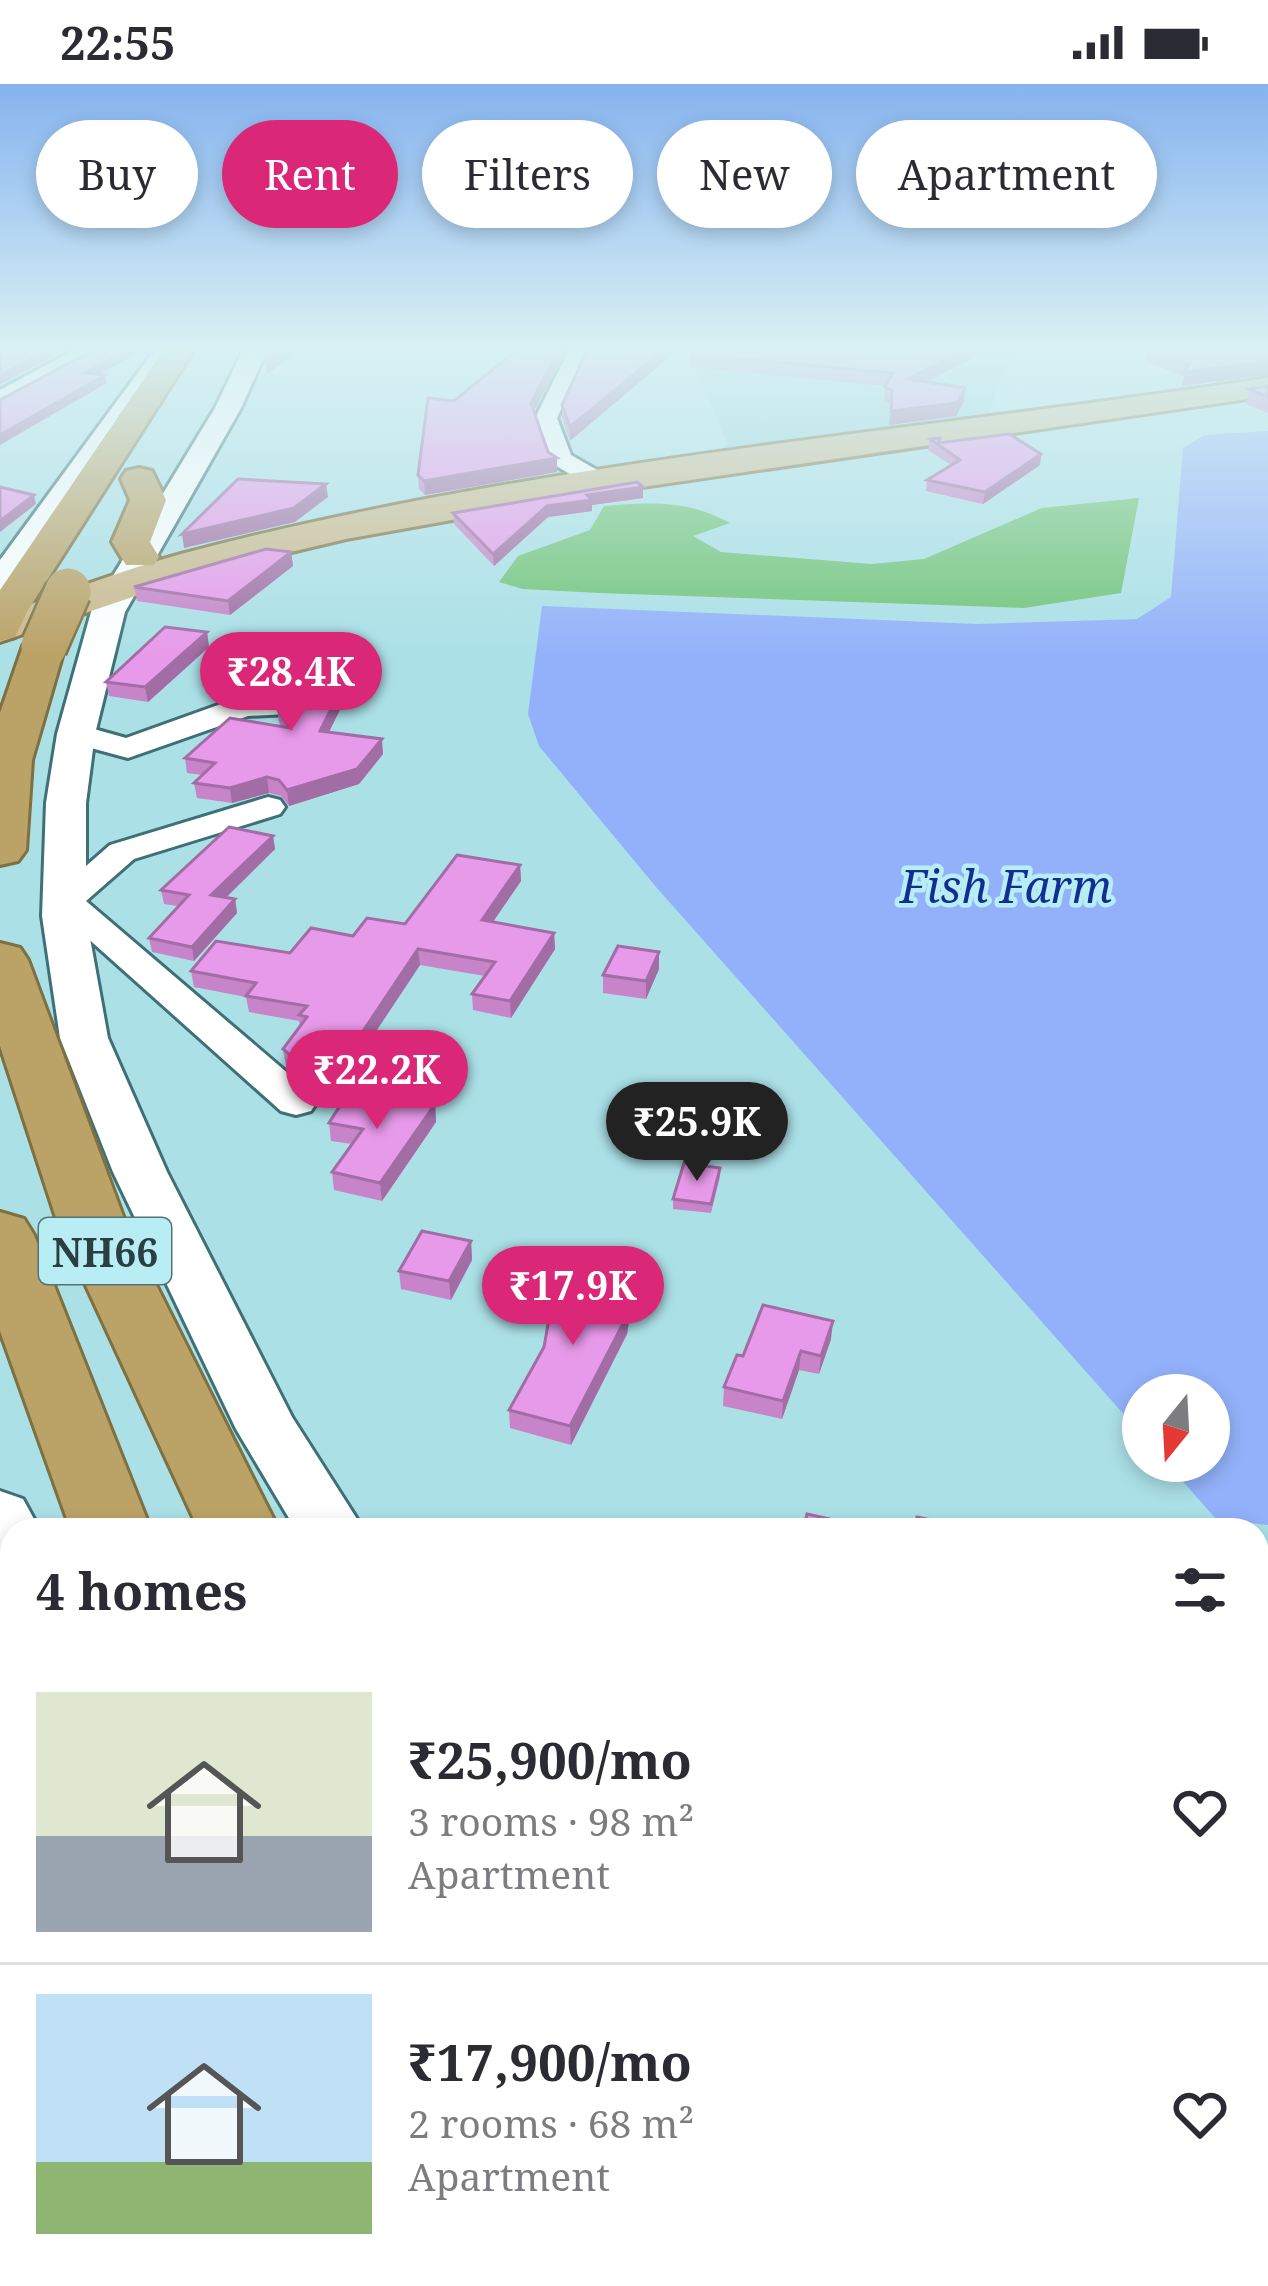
<!DOCTYPE html>
<html lang="en">
<head>
<meta charset="utf-8">
<style>
  body { margin:0; font-family:"Noto Serif",serif; background:#f7f7f7; color:#2b2b33; height:100vh; display:flex; flex-direction:column; font-size:45px; white-space:nowrap }
  * { box-sizing:border-box; margin:0 }
  p { font-size:39px; color:#7c7c81 }
  .icon { flex:none; width:66px; height:66px; fill:none; stroke:currentColor; stroke-width:2; stroke-linecap:round; stroke-linejoin:round }
  .map { position:relative; flex:1; overflow:hidden }
  .panel { position:absolute; left:0px; top:1434px; width:1269px; height:768px; display:flex; flex-direction:column; background:#fff; border-radius:36px 36px 0 0; box-shadow:0 6px 18px #0003 }
  .panel>* { flex:none }
  .banner { position:absolute; left:36px; top:36px; width:1197px; height:108px; display:flex; gap:24px }
  .needle { width:78px; rotate:198deg }
  .tools { position:absolute; left:1122px; top:1290px; display:grid; gap:24px }
  .tools a { display:grid; place-items:center; width:108px; height:108px; border-radius:50%; background:#fff; box-shadow:0 6px 18px #0003; font-size:60px }
  .price { position:absolute; translate:-50% -102px; padding:0 27px; border-radius:42px; background:#db2777; color:#fff; font-size:39px; line-height:78px; filter:drop-shadow(0 3px 6px #0008) }
  .price::after { content:''; position:absolute; left:50%; top:72px; width:36px; height:27px; margin-left:-18px; background:inherit; clip-path:polygon(0 0,100% 0,50% 100%) }
  .price.active { background:#222; color:#fff }
  ul { padding:0; list-style:none }
  li { display:flex; align-items:center; gap:36px; height:300px; padding:0 36px }
  li+li { border-top:3px solid #e1e1e2 }
  li span { display:grid; place-items:center; flex:none; width:336px; height:240px; border-radius:0px; color:#555 }
  li>.icon { margin-inline-start:auto }
  span .icon { width:144px; height:144px; fill:#fffc; stroke-width:1 }
  li b { font-size:51px }
  h2 { display:flex; justify-content:space-between; align-items:center; height:144px; padding:0 36px; font-size:51px }
  .pill { padding:0 42px; border-radius:54px; background:#fff; box-shadow:0 6px 18px #0003; font-size:42px; line-height:108px }
  .pill.active { background:#db2777; color:#fff }
  .status { display:flex; justify-content:space-between; align-items:center; height:84px; padding:0 60px; background:#fff; direction:ltr }
  .status svg { height:33px; fill:currentColor }
  .map>svg:first-child { display:block }
  .built { fill:#96d4dc }
  .green { fill:#70c377 }
  .water { fill:#92b1fa }
  .lines { fill:none; stroke-linecap:round; stroke-linejoin:round }
  .minor-casing { stroke:#3e7076; stroke-width:6 }
  .tertiary-casing { stroke:#3e7076; stroke-width:6 }
  .primary-casing { stroke:#7d7041; stroke-width:6 }
  .trunk-casing { stroke:#7d7041; stroke-width:6 }
  .minor { fill:#fff; fill-rule:evenodd }
  .tertiary { fill:#fff; fill-rule:evenodd }
  .primary { fill:#ccb98c; fill-rule:evenodd }
  .trunk { fill:#bba266; fill-rule:evenodd }
  .trunk-bridge-casing { stroke:#7d7041; stroke-width:50; stroke-linecap:butt }
  .trunk-bridge { stroke:#bba266; stroke-width:45 }
  .wall { fill:#c884c9 }
  .shaded-wall { fill:#a26ca4 }
  .building { fill:#e89aea; stroke:#a26ca4; stroke-width:3 }
  .labels { text-anchor:middle; dominant-baseline:central; stroke-width:9; stroke-linejoin:round; paint-order:stroke }
  .shield { fill:#b8edf4; stroke:#557377; stroke-width:3 }
  .shield-label { font-size:39px; font-weight:bold; fill:#2a3f42 }
  .water-label { font-size:45px; font-style:italic; fill:#132e93; stroke:#b8edf4 }
</style>
</head>
<body>
<div class="status"><b>22:55</b><svg viewBox="0 0 49 12"><path d="M0 12V9h3v3zM5 12V6h3v6zM10 12V3h3v9zM15 12V0h3v12zM26 1h20v11H26zM47 4h2v5h-2z"/></svg></div>
<div class="map">
<svg width="1268" height="2202" viewBox="0 0 1268 2202">
  <rect width="100%" height="100%" fill="#abe0e7"/>
  <polygon class="built" points="704,264 1020,264 1001,295 985,341 714,380 727,358 692,276"/>
  <path class="green" d="M1139,414L1121,509L1024,524L599,509L523,505L499,498L518,472L590,446L604,422C650,418 689,416 730,439L693,452L721,468L872,480L924,475L1042,424Z"/>
  <polygon class="water" points="1268,347 1268,1441 1216,1435 1165,1377 1209,1377 1209,1311 1143,1311 1143,1352 656,803 539,662 528,630 542,522 977,540 1137,535 1171,513 1183,364 1205,351"/>
  <g class="lines">
    <defs>
      <g id="minor">
        <polygon points="78,264 104,264 0,322 0,306"/>
        <polygon points="570,264 590,264 557,334 571,371 611,394 611,404 593,404 553,380 535,334"/>
        <polygon points="296,607 311,616 308,629 248,632 128,674 65,657 60,650 76,640 126,654 232,616"/>
        <polygon points="268,713 280,716 285,723 280,730 134,775 86,817 311,1009 317,1018 311,1027 296,1031 281,1027 46,817 110,761"/>
      </g>
      <g id="tertiary">
        <polygon points="156,264 181,264 12,506 0,509 0,476"/>
        <polygon points="244,264 268,264 241,324 125,528 95,650 86,719 86,832 108,954 167,1088 292,1333 364,1446 296,1446 236,1345 113,1088 60,954 42,832 46,719 57,650 91,528 215,324"/>
        <polygon points="0,1407 23,1415 40,1446 12,1446 12,1483 0,1479"/>
        <polygon points="398,2190 495,2190 499,2202 403,2202"/>
        <polygon points="930,2190 1030,2190 1034,2202 935,2202"/>
      </g>
      <path id="primary" d="M1268,294V312L608,408L346,455L203,489L0,558V531C60,510 120,487 181,470C535,376 907,349 1268,294Z"/>
      <g id="trunk">
        <polygon points="165,264 195,264 28,526 15,553 0,557 0,506"/>
        <polygon points="139,384 152,387 166,416 150,458 159,473 154,481 126,481 112,458 130,416 121,395 126,387"/>
        <polygon points="44,549 59,553 65,562 32,676 26,766 18,777 0,781 0,629 23,562 29,553"/>
        <polygon points="0,859 20,864 28,876 127,1143 279,1446 199,1446 59,1143 0,962"/>
        <polygon points="0,1128 24,1135 34,1151 151,1446 71,1446 0,1247"/>
        <polygon points="533,2190 651,2190 656,2202 538,2202"/>
        <polygon points="792,2190 912,2190 917,2202 797,2202"/>
      </g>
    </defs>
    <use href="#minor" class="minor-casing"/>
    <use href="#tertiary" class="tertiary-casing"/>
    <use href="#primary" class="primary-casing"/>
    <use href="#trunk" class="trunk-casing"/>
    <use href="#minor" class="minor"/>
    <use href="#tertiary" class="tertiary"/>
    <use href="#primary" class="primary"/>
    <use href="#trunk" class="trunk"/>
    <defs>
      <polyline id="trunk-bridge" points="44,562 68,507"/>
    </defs>
    <use href="#trunk-bridge" class="trunk-bridge-casing"/>
    <use href="#trunk-bridge" class="trunk-bridge"/>
  </g>
  <g class="wall">
    <polygon points="519,264 567,264 534,327 557,388 425,411 419,405 418,391 454,317"/>
    <polygon points="588,264 570,357 562,334 562,321"/>
    <polygon points="691,264 993,264 926,298 964,317 956,332 889,341 891,320 884,316 886,302 690,283"/>
    <polygon points="1148,264 1268,264 1182,302 1183,293 1146,277"/>
    <polygon points="1268,302 1268,329 1246,320 1249,305"/>
    <polygon points="930,355 940,358 1041,370 1040,381 983,420 926,407 927,396 951,381 928,366"/>
    <polygon points="643,414 592,421 592,427 548,433 494,482 454,440 453,429"/>
    <polygon points="291,468 293,482 230,531 137,517 134,503"/>
    <polygon points="207,548 209,563 148,618 109,612 106,598"/>
    <polygon points="366,573 329,648 383,670 359,700 289,722 281,712 269,709 232,719 197,714 194,699 202,691 187,689 185,674 281,643 279,638 277,624 309,618 311,611 308,609 306,595"/>
    <polygon points="273,752 275,765 226,814 235,815 237,829 194,877 152,868 149,854 178,822 164,820 161,806"/>
    <polygon points="520,781 521,797 493,838 554,849 555,865 511,934 473,926 472,910 485,892 420,881 343,997 293,988 286,982 283,965 300,942 299,937 249,928 246,913 194,903 191,887 290,869 353,852 405,840"/>
    <polygon points="659,868 659,885 646,915 603,909 603,891"/>
    <polygon points="435,1020 436,1038 382,1117 334,1106 332,1088 352,1060 331,1057 329,1039"/>
    <polygon points="720,1084 720,1093 711,1129 673,1125 673,1115"/>
    <polygon points="471,1157 472,1176 451,1216 401,1205 399,1187"/>
    <polygon points="632,1218 627,1250 571,1361 510,1344 509,1326"/>
    <polygon points="831,1255 819,1290 799,1286 782,1335 723,1322 724,1303 743,1272"/>
    <polygon points="1257,1668 1268,1671 1268,1755 1257,1752"/>
    <polygon points="1257,1894 1268,1896 1268,2062 1257,2060"/>
    <polygon points="1033,2190 1138,2190 1139,2202 1037,2202"/>
  </g>
  <g class="shaded-wall">
    <polygon points="51,264 68,264 0,301 0,292"/>
    <polygon points="130,264 147,264 85,298 84,289"/>
    <polygon points="287,264 304,264 267,290 266,278"/>
    <polygon points="560,264 567,264 531,332 531,319"/>
    <polygon points="666,264 680,264 570,357 570,343"/>
    <polygon points="970,264 993,264 906,308 907,295"/>
    <polygon points="1268,277 1268,291 1182,302 1185,288"/>
    <polygon points="105,291 107,299 0,361 0,351"/>
    <polygon points="965,304 964,317 956,332 889,341 891,327"/>
    <polygon points="1041,370 1040,381 983,420 985,408"/>
    <polygon points="557,374 557,388 425,411 424,397"/>
    <polygon points="326,400 328,413 295,438 184,464 182,450"/>
    <polygon points="643,403 643,414 592,421 592,427 548,433 494,482 493,470 547,422 587,411"/>
    <polygon points="34,411 36,420 0,448 0,437"/>
    <polygon points="291,468 293,482 230,531 228,517"/>
    <polygon points="207,548 209,563 148,618 145,603"/>
    <polygon points="364,559 366,573 322,662 320,647"/>
    <polygon points="382,655 383,670 359,700 289,722 287,706"/>
    <polygon points="267,693 269,709 232,719 230,704"/>
    <polygon points="273,752 275,765 214,825 211,811"/>
    <polygon points="520,781 521,797 483,852 482,836"/>
    <polygon points="235,815 237,829 194,877 192,863"/>
    <polygon points="554,849 555,865 511,934 510,917"/>
    <polygon points="418,865 420,881 343,997 341,980"/>
    <polygon points="659,868 659,885 646,915 646,897"/>
    <polygon points="435,1020 436,1038 382,1117 380,1099"/>
    <polygon points="471,1157 472,1176 451,1216 449,1197"/>
    <polygon points="632,1200 632,1218 627,1250 571,1361 570,1342"/>
    <polygon points="833,1237 831,1255 819,1290 821,1272"/>
    <polygon points="801,1267 799,1286 782,1335 783,1317"/>
    <polygon points="12,1881 12,1911 0,1931 0,1900"/>
    <polygon points="185,2190 199,2190 193,2202 180,2202"/>
  </g>
  <g class="building">
    <polygon points="0,264 51,264 0,292"/>
    <polygon points="97,264 130,264 84,289 105,291 0,351 0,316"/>
    <polygon points="267,264 287,264 266,278"/>
    <polygon points="519,264 560,264 531,319 548,368 557,374 424,397 418,391 428,314 454,317"/>
    <polygon points="588,264 666,264 570,343 562,321"/>
    <polygon points="691,264 970,264 907,295 965,304 957,319 891,327 892,307 885,303 893,289 691,270"/>
    <polygon points="1150,264 1268,264 1268,277 1185,288 1188,280"/>
    <polygon points="1268,302 1268,313 1249,305"/>
    <polygon points="1009,350 1041,370 985,408 927,396 960,376 930,355 940,354 938,359"/>
    <polygon points="238,395 326,400 294,424 182,450"/>
    <polygon points="637,398 643,403 587,411 592,416 547,422 493,470 453,429"/>
    <polygon points="0,403 34,411 0,437"/>
    <polygon points="266,465 291,468 228,517 134,503"/>
    <polygon points="165,543 207,548 145,603 106,598"/>
    <polygon points="321,552 364,559 320,647 382,655 357,685 287,706 279,696 267,693 230,704 194,699 215,679 185,674 230,634 290,644 277,624 309,618 313,600 306,595"/>
    <polygon points="229,743 273,752 211,811 235,815 192,863 149,854 189,811 161,806"/>
    <polygon points="457,771 520,781 482,836 554,849 510,917 472,910 495,878 418,865 341,980 290,971 283,965 307,933 299,931 307,922 246,912 256,899 191,887 216,857 290,869 311,844 353,852 367,834 405,840"/>
    <polygon points="618,862 659,868 646,897 603,891"/>
    <polygon points="350,1006 435,1020 380,1099 332,1088 363,1045 329,1039"/>
    <polygon points="684,1079 720,1084 711,1120 673,1115"/>
    <polygon points="422,1147 471,1157 449,1197 399,1187"/>
    <polygon points="556,1195 632,1200 627,1232 570,1342 509,1326 544,1263"/>
    <polygon points="763,1221 833,1237 821,1272 801,1267 783,1317 724,1303 737,1271 743,1272"/>
    <polygon points="807,1430 879,1446 803,1446"/>
    <polygon points="917,1433 980,1446 914,1446"/>
    <polygon points="1257,1668 1268,1671 1268,1735 1257,1732"/>
    <polygon points="0,1833 12,1837 12,1881 0,1900"/>
    <polygon points="1257,1894 1268,1896 1268,2044 1257,2042"/>
    <polygon points="172,2190 185,2190 180,2202 175,2202"/>
    <polygon points="208,2190 296,2190 299,2202 180,2202"/>
    <polygon points="1055,2190 1138,2190 1139,2202 1137,2202"/>
  </g>
  <linearGradient id="sky" x2="0" y2="1"><stop stop-color="#85b3ef"/><stop offset="0.46" stop-color="#d9f1f4"/><stop offset="1" stop-color="#d9f1f4" stop-opacity="0"/></linearGradient>
  <rect width="1268" height="573" fill="url(#sky)"/>
  <g class="labels">
    <rect class="shield" x="39" y="1134" width="132" height="66" rx="9"/>
    <g class="shield-label">
      <text x="105" y="1167">NH66</text>
    </g>
    <g class="water-label">
      <text x="1006" y="801">Fish Farm</text>
    </g>
  </g>
</svg>
<div class="tools">
<a><svg class="needle" viewBox="-14 -14 28 28"><path d="M0-13l5 13h-10z" fill="#e53935"/><path d="M0 13l5-13h-10z" fill="#7c7c81"/></svg></a>
</div>
<b class="price" style="left:291px;top:650px">₹28.4K</b>
<b class="price" style="left:377px;top:1048px">₹22.2K</b>
<b class="price active" style="left:697px;top:1100px">₹25.9K</b>
<b class="price" style="left:573px;top:1264px">₹17.9K</b>
<div class="banner">
<a class="pill">Buy</a>
<a class="pill active">Rent</a>
<a class="pill">Filters</a>
<a class="pill">New</a>
<a class="pill">Apartment</a>
</div>
<section class="panel">
<h2>4 homes<svg class="icon" aria-label="filters" viewBox="0 0 24 24"><path d="M4 7h16M4 17h16"/><circle cx="9" cy="7" r="2"/><circle cx="15" cy="17" r="2"/></svg></h2>
<ul>
<li><span style="background:linear-gradient(#dfe7d0 60%,#9aa5b1 0)"><svg class="icon" aria-label="home" viewBox="0 0 24 24"><path d="M3 11l9-7 9 7M6 9v11h12V9"/></svg></span><div><b>₹25,900/mo</b><p>3 rooms · 98 m²</p><p>Apartment</p></div><svg class="icon" aria-label="heart" viewBox="0 0 24 24"><path d="M12 20l-8-8c-3-5 5-10 8-4 3-6 11-1 8 4z"/></svg></li>
<li><span style="background:linear-gradient(#bfe0f5 70%,#8fb573 0)"><svg class="icon" aria-label="home" viewBox="0 0 24 24"><path d="M3 11l9-7 9 7M6 9v11h12V9"/></svg></span><div><b>₹17,900/mo</b><p>2 rooms · 68 m²</p><p>Apartment</p></div><svg class="icon" aria-label="heart" viewBox="0 0 24 24"><path d="M12 20l-8-8c-3-5 5-10 8-4 3-6 11-1 8 4z"/></svg></li>
</ul>
</section>
</div>
</body>
</html>
